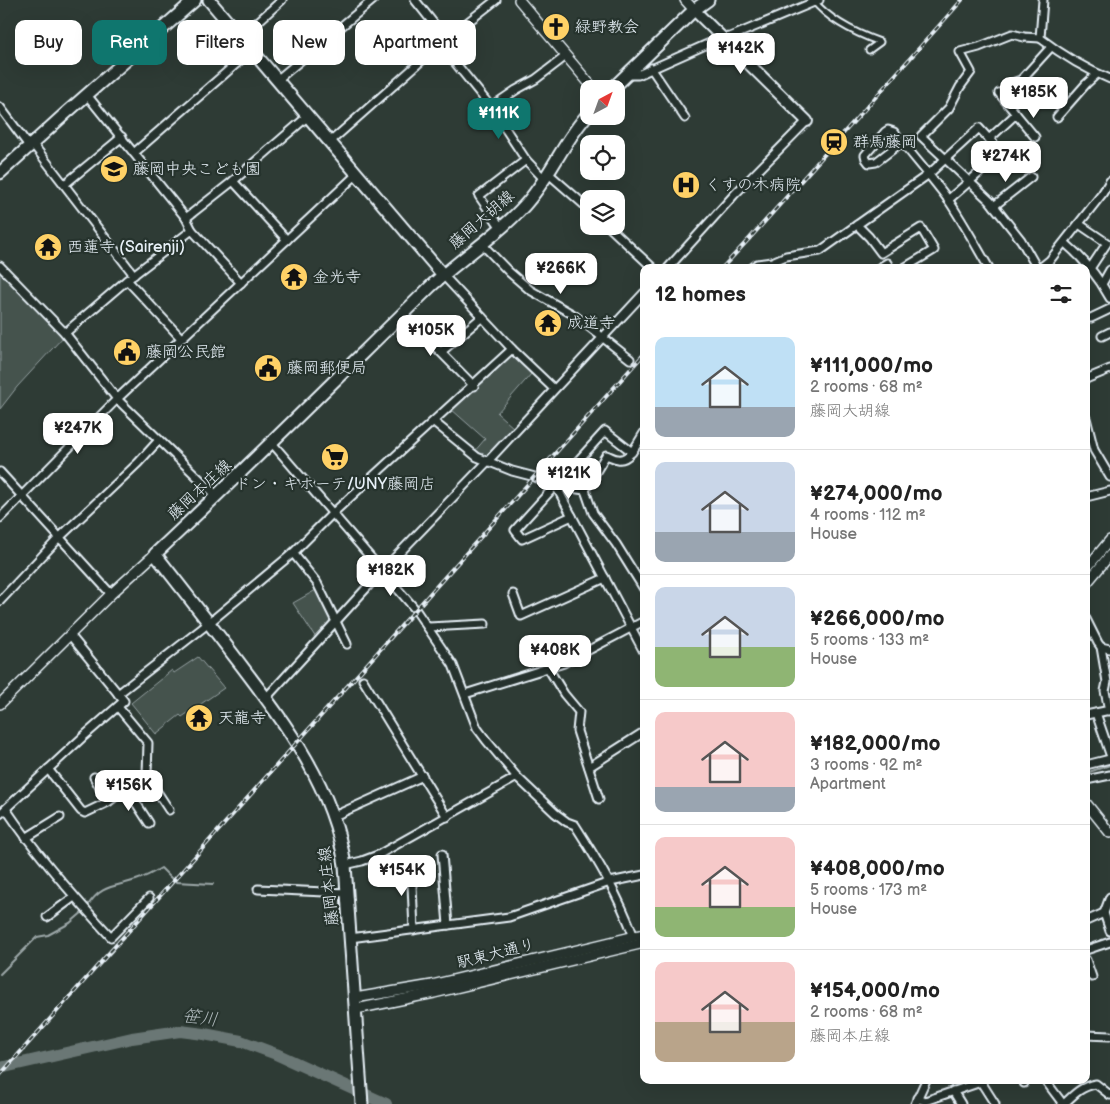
<!DOCTYPE html>
<html lang="en">
<head>
<meta charset="utf-8">
<style>
  body { margin:0; font-family:"Balsamiq Sans","Klee One",sans-serif; background:#f6f6f6; color:#222; height:100vh; display:flex; flex-direction:column; font-size:19px; white-space:nowrap }
  * { box-sizing:border-box; margin:0 }
  p { font-size:16px; color:#767676 }
  .icon { flex:none; width:28px; height:28px; fill:none; stroke:currentColor; stroke-width:2; stroke-linecap:round; stroke-linejoin:round }
  .map { position:relative; flex:1; overflow:hidden }
  .details { position:absolute; left:640px; top:264px; width:450px; height:820px; display:flex; flex-direction:column; background:#fff; border-radius:10px; box-shadow:0 5px 20px #0002 }
  .details>* { flex:none }
  .banner { position:absolute; left:15px; top:20px; width:475px; height:45px; display:flex; gap:10px }
  .needle { width:32px; rotate:41deg }
  .controls { position:absolute; left:580px; top:80px; display:grid; gap:10px }
  .controls a { display:grid; place-items:center; width:45px; height:45px; border-radius:10px; background:#fff; box-shadow:0 5px 20px #0002; font-size:25px }
  .price { position:absolute; translate:-50% -42px; padding:0 11px; border-radius:10px; background:#fff; color:#222; font-size:16px; line-height:32px; filter:drop-shadow(0 1px 2px #0008) }
  .price::after { content:''; position:absolute; left:50%; top:30px; width:15px; height:11px; margin-left:-8px; background:inherit; clip-path:polygon(0 0,100% 0,50% 100%) }
  .price.selected { background:#0f766e; color:#fff }
  ul { padding:0; list-style:none }
  li { display:flex; align-items:center; gap:15px; height:125px; padding:0 15px }
  li+li { border-top:1px solid #e0e0e0 }
  li span { display:grid; place-items:center; flex:none; width:140px; height:100px; border-radius:10px; color:#555 }
  li>.icon { margin-inline-start:auto }
  span .icon { width:60px; height:60px; fill:#fffc; stroke-width:1 }
  li b { font-size:21px }
  h2 { display:flex; justify-content:space-between; align-items:center; height:60px; padding:0 15px; font-size:21px }
  .chip { padding:0 18px; border-radius:10px; background:#fff; box-shadow:0 5px 20px #0002; font-size:18px; line-height:45px }
  .chip.selected { background:#0f766e; color:#fff }
  .map>svg:first-child { display:block }
  .green { fill:#45524e; stroke:#96a2a3 }
  .lines { fill:none; stroke-linecap:round; stroke-linejoin:round }
  .stream { stroke:#9da8a9; stroke-width:2 }
  .river { stroke:#6b7775; stroke-width:12 }
  .pedestrian-casing { stroke:#e8f1f8; stroke-width:9 }
  .minor-casing { stroke:#e8f1f8; stroke-width:11 }
  .tertiary-casing { stroke:#e8f1f8; stroke-width:12 }
  .secondary-casing { stroke:#e8f1f8; stroke-width:14 }
  .primary-casing { stroke:#e8f1f8; stroke-width:15 }
  .pedestrian { stroke:#26332d; stroke-width:5 }
  .minor { stroke:#26332d; stroke-width:7 }
  .tertiary { stroke:#26332d; stroke-width:9 }
  .secondary { stroke:#26332d; stroke-width:10 }
  .primary { stroke:#26332d; stroke-width:11 }
  .rail-casing { stroke:#e8f1f8; stroke-width:4 }
  .rail { stroke:#26332d; stroke-width:2; stroke-dasharray:5.5; stroke-linecap:butt }
  .labels { text-anchor:middle; dominant-baseline:central; stroke-width:4.5; stroke-linejoin:round; paint-order:stroke }
  .poi-label { font-size:16px; fill:#e8f1f8; stroke:#26332d; text-anchor:start }
  .street-label { font-size:16px; fill:#e8f1f8; stroke:#26332d }
  .water-label { font-size:18px; font-style:italic; fill:#b0babd; stroke:#26332d }
</style>
</head>
<body>
<div class="map">
<svg width="1110" height="1104" viewBox="0 0 1110 1104">
  <rect width="100%" height="100%" fill="#2e3b35"/>
  <filter id="ink" filterUnits="userSpaceOnUse"><feTurbulence type="fractalNoise" baseFrequency=".02" numOctaves="2"/><feDisplacementMap in="SourceGraphic" scale="10" xChannelSelector="R" yChannelSelector="G"/><feConvolveMatrix kernelMatrix="1 2 1 2 8 2 1 2 1" color-interpolation-filters="sRGB"/></filter>
  <g filter="url(#ink)">
    <g class="green">
      <polygon points="0,273 64,336 17,387 0,409"/>
      <polygon points="510,353 532,373 497,413 514,428 487,458 474,452 485,439 451,409"/>
      <polygon points="316,590 332,621 316,638 293,603"/>
      <polygon points="198,657 224,688 182,717 180,715 156,734 131,703 172,670 174,673"/>
    </g>
    <g class="lines">
      <g class="stream">
        <polyline points="1086,773 1110,765"/>
        <polyline points="176,882 213,884"/>
        <path d="M87,907C100,885 114,887 136,880C145,877 153,873 161,868L172,879"/>
        <polyline points="0,974 37,937 48,935 70,923 84,911"/>
      </g>
      <polyline class="river" points="0,1068 132,1038 180,1031 204,1034 241,1041 276,1054 386,1104"/>
      <defs>
        <path id="pedestrian" d="M813,0C829,20 855,33 880,42L869,50"/>
        <g id="minor">
          <polyline points="415,0 446,39"/>
          <path d="M1043,0L1040,38C1061,54 1085,69 1110,79"/>
          <polyline points="241,37 282,0"/>
          <polyline points="440,44 491,107 526,160 545,180"/>
          <polyline points="651,68 685,118"/>
          <polyline points="628,73 632,75 638,75 721,38 730,37 819,0"/>
          <polyline points="277,80 373,0"/>
          <polyline points="1012,83 1021,80 1051,47"/>
          <polyline points="87,95 186,218 192,230 127,280 181,338"/>
          <polyline points="0,107 29,146"/>
          <polyline points="491,107 516,90 536,79 566,56"/>
          <polyline points="1016,114 1035,137"/>
          <polyline points="1057,117 1086,84 1097,74"/>
          <polyline points="330,142 446,39 496,0"/>
          <path d="M902,142L876,162L869,163L866,159L865,155L885,132L888,130L894,132C911,154 930,175 947,198C962,220 975,244 989,268"/>
          <polyline points="32,143 134,275"/>
          <polyline points="134,153 252,50"/>
          <polyline points="549,174 589,209"/>
          <polyline points="233,181 287,240"/>
          <polyline points="65,184 122,137"/>
          <polyline points="948,200 1002,153 989,139"/>
          <polyline points="994,206 1031,177"/>
          <polyline points="186,218 233,181 308,116"/>
          <polyline points="1079,224 1107,243 1091,267"/>
          <polyline points="857,225 869,237 881,253 921,228 934,250 904,268"/>
          <polyline points="608,226 653,268"/>
          <polyline points="501,228 479,196 526,160"/>
          <polyline points="192,230 241,283"/>
          <polyline points="481,243 509,272 530,290 574,315 630,359"/>
          <path d="M1065,243C1084,259 1098,276 1110,298"/>
          <polyline points="0,266 65,333 117,399 217,496"/>
          <polyline points="668,268 734,195 807,121"/>
          <polyline points="752,268 757,264 772,262 786,256 820,251 929,174 979,128 989,139 1016,114 999,93"/>
          <polyline points="879,268 887,263 890,268"/>
          <polyline points="1037,268 1021,240 990,201 921,136 949,108 960,87 971,72 960,52 979,47 1012,34 1024,37 1040,38"/>
          <polyline points="1040,268 1050,260 1102,194 1110,181"/>
          <polyline points="443,275 512,349 554,389"/>
          <polyline points="1102,284 1110,270"/>
          <polyline points="403,314 474,386"/>
          <polyline points="1091,318 1110,309"/>
          <polyline points="65,333 127,280"/>
          <polyline points="1102,336 1110,332"/>
          <polyline points="441,352 482,317"/>
          <polyline points="1086,379 1110,369"/>
          <polyline points="1086,418 1094,450 1110,477"/>
          <polyline points="434,422 477,457 512,471 535,477 556,486 644,652"/>
          <path d="M644,433C638,442 630,461 618,459C614,459 610,456 606,455L585,490L593,513L616,544L644,589"/>
          <path d="M272,443L415,609L453,665L477,728L486,740L517,777L555,813L567,822L575,825C598,861 619,896 634,937"/>
          <polyline points="0,472 111,594"/>
          <polyline points="556,486 585,490"/>
          <polyline points="1086,497 1110,491"/>
          <polyline points="572,516 522,539 515,530 605,431 632,452"/>
          <polyline points="0,518 117,399 357,174"/>
          <polyline points="293,553 317,583 347,644"/>
          <polyline points="513,594 521,616 605,578"/>
          <polyline points="0,601 59,538 138,463 159,440"/>
          <polyline points="1086,619 1098,643 1101,647 1110,649"/>
          <polyline points="429,627 485,624"/>
          <polyline points="1101,647 1107,682 1105,691 1109,711"/>
          <polyline points="548,668 564,694 579,712 577,731 599,799"/>
          <polyline points="363,680 447,817"/>
          <polyline points="118,694 209,623 293,553 333,513 512,349"/>
          <polyline points="465,694 564,663 644,621"/>
          <polyline points="266,698 382,571 488,461 644,293"/>
          <polyline points="1096,713 1110,754"/>
          <polyline points="1086,715 1110,710"/>
          <polyline points="1086,765 1110,759"/>
          <polyline points="589,767 644,732"/>
          <polyline points="48,769 81,811 85,813 108,802 147,774 148,743 118,707"/>
          <polyline points="146,775 169,810"/>
          <polyline points="94,777 108,802"/>
          <polyline points="1086,780 1110,775"/>
          <polyline points="127,789 149,823"/>
          <path d="M6,809C37,855 73,896 111,937L149,898"/>
          <polyline points="0,814 84,736 124,701 70,635"/>
          <polyline points="334,816 423,776"/>
          <polyline points="26,838 60,817"/>
          <polyline points="442,854 448,925"/>
          <polyline points="411,863 414,930"/>
          <polyline points="345,865 362,861 378,855 517,777"/>
          <polyline points="258,889 347,893"/>
          <polyline points="1110,897 1104,913 1110,931"/>
          <polyline points="47,917 74,897"/>
          <polyline points="1086,921 1104,913"/>
          <polyline points="350,938 509,917 610,882 644,875"/>
          <polyline points="1086,950 1110,942"/>
          <polyline points="1086,960 1092,977"/>
          <polyline points="1086,1035 1110,1036"/>
          <polyline points="1023,1080 1024,1083"/>
          <polyline points="1045,1080 1063,1104"/>
          <polyline points="953,1091 961,1104"/>
          <polyline points="917,1098 925,1101 981,1082 995,1104"/>
          <polyline points="915,1104 926,1080"/>
          <path d="M1064,1104C1074,1094 1082,1086 1096,1084L1110,1095"/>
        </g>
        <g id="tertiary">
          <polyline points="519,0 594,89"/>
          <polyline points="685,0 694,10"/>
          <polyline points="1086,569 1110,540"/>
          <polyline points="1086,584 1110,555"/>
          <polyline points="0,704 111,594 155,554"/>
          <polyline points="1086,803 1110,833"/>
          <polyline points="355,998 432,985 644,934"/>
          <polyline points="356,1009 434,993 644,943"/>
        </g>
        <polyline id="secondary" points="694,10 807,121"/>
        <g id="primary">
          <polyline points="209,0 443,275"/>
          <polyline points="612,89 694,10 708,0"/>
          <polyline points="0,173 66,113 195,0"/>
          <path d="M362,1104L345,865C333,787 288,727 241,665C213,628 184,591 155,554C248,467 338,377 429,288C459,259 496,237 524,206C550,178 563,141 589,113"/>
        </g>
      </defs>
      <use href="#pedestrian" class="pedestrian-casing"/>
      <use href="#minor" class="minor-casing"/>
      <use href="#tertiary" class="tertiary-casing"/>
      <use href="#secondary" class="secondary-casing"/>
      <use href="#primary" class="primary-casing"/>
      <use href="#pedestrian" class="pedestrian"/>
      <use href="#minor" class="minor"/>
      <use href="#tertiary" class="tertiary"/>
      <use href="#secondary" class="secondary"/>
      <use href="#primary" class="primary"/>
      <defs>
        <g id="rail">
          <polyline points="722,268 750,238 962,0"/>
          <polyline points="0,1075 644,354"/>
        </g>
      </defs>
      <use href="#rail" class="rail-casing"/>
      <use href="#rail" class="rail"/>
    </g>
  </g>
  <defs>
    <symbol id="church-disc" viewBox="-11 -11 22 22"><circle r="9.5" fill="#ffd166" stroke="#26332d"/><path d="M-1.2-6h2.4v3.5h3.3v2.4h-3.3V6h-2.4V-.1h-3.3v-2.4h3.3Z" fill="#111"/></symbol>
    <symbol id="station-disc" viewBox="-11 -11 22 22"><circle r="9.5" fill="#ffd166" stroke="#26332d"/><path d="M-3-6H3Q5-6 5-4V2Q5 4 3 4L4.5 6H3L1.5 4h-3L-3 6H-4.5L-3 4Q-5 4-5 2V-4Q-5-6-3-6ZM-3.5-4v3h7v-3ZM-3.5 1v1.5H-2V1ZM2 1v1.5H3.5V1Z" fill="#111"/></symbol>
    <symbol id="school-disc" viewBox="-11 -11 22 22"><circle r="9.5" fill="#ffd166" stroke="#26332d"/><path d="M0-5L7-2L0 1L-7-2ZM-4 1L0 2.5L4 1V4Q0 6-4 4Z" fill="#111"/></symbol>
    <symbol id="hospital-disc" viewBox="-11 -11 22 22"><circle r="9.5" fill="#ffd166" stroke="#26332d"/><path d="M-5-5h3v3.5h4V-5h3V5h-3V1.5h-4V5h-3Z" fill="#111"/></symbol>
    <symbol id="temple-disc" viewBox="-11 -11 22 22"><circle r="9.5" fill="#ffd166" stroke="#26332d"/><path d="M0-6L5-2H3V0L6.5 2.5H4V6H1.5V3h-3V6H-4V2.5H-6.5L-3 0V-2H-5Z" fill="#111"/></symbol>
    <symbol id="civic-disc" viewBox="-11 -11 22 22"><circle r="9.5" fill="#ffd166" stroke="#26332d"/><path d="M-.6-6.5H3V-4.5H.6V-3L4-1V1h2V6H-6V1h2V-1L-.6-3ZM-1.2 2.5V6h2.4V2.5Z" fill="#111"/></symbol>
    <symbol id="supermarket-disc" viewBox="-11 -11 22 22"><circle r="9.5" fill="#ffd166" stroke="#26332d"/><path d="M-6-5.5h2.5l.6 2H6L4.5 2H-2.5L-4.4-4H-6ZM-1.5 3.2a1.3 1.3 0 1 0 .1 0ZM3 3.2a1.3 1.3 0 1 0 .1 0Z" fill="#111"/></symbol>
  </defs>
  <g fill-rule="evenodd">
    <use href="#church-disc" x="540" y="11" width="32" height="32"/>
    <use href="#station-disc" x="818" y="126" width="32" height="32"/>
    <use href="#school-disc" x="98" y="153" width="32" height="32"/>
    <use href="#hospital-disc" x="670" y="169" width="32" height="32"/>
    <use href="#temple-disc" x="32" y="231" width="32" height="32"/>
    <use href="#temple-disc" x="278" y="261" width="32" height="32"/>
    <use href="#temple-disc" x="532" y="307" width="32" height="32"/>
    <use href="#civic-disc" x="111" y="336" width="32" height="32"/>
    <use href="#civic-disc" x="252" y="352" width="32" height="32"/>
    <use href="#supermarket-disc" x="319" y="441" width="32" height="32"/>
    <use href="#temple-disc" x="183" y="702" width="32" height="32"/>
  </g>
  <g class="labels">
    <g class="poi-label">
      <text x="575" y="27">緑野教会</text>
      <text x="853" y="142">群馬藤岡</text>
      <text x="133" y="169">藤岡中央こども園</text>
      <text x="705" y="185">くすの木病院</text>
      <text x="67" y="247">西蓮寺 (Sairenji)</text>
      <text x="313" y="277">金光寺</text>
      <text x="567" y="323">成道寺</text>
      <text x="146" y="352">藤岡公民館</text>
      <text x="287" y="368">藤岡郵便局</text>
      <text x="335" y="484" text-anchor="middle">ドン・キホーテ/UNY藤岡店</text>
      <text x="218" y="718">天龍寺</text>
    </g>
    <g class="street-label">
      <text transform="translate(482 220) rotate(-41)">藤岡大胡線</text>
      <text transform="translate(200 490) rotate(-43)">藤岡本庄線</text>
      <text transform="translate(329 886) rotate(-96)">藤岡本庄線</text>
      <text transform="translate(496 954) rotate(-14)">駅東大通り</text>
    </g>
    <g class="water-label">
      <text transform="translate(200 1018) rotate(7)">笹川</text>
    </g>
  </g>
</svg>
<div class="controls">
<a><svg class="needle" viewBox="-14 -14 28 28"><path d="M0-13l5 13h-10z" fill="#e53935"/><path d="M0 13l5-13h-10z" fill="#767676"/></svg></a>
<a><svg class="icon" aria-label="locate" viewBox="0 0 24 24"><circle cx="12" cy="12" r="6"/><path d="M12 2v4M12 18v4M2 12h4M18 12h4"/></svg></a>
<a><svg class="icon" aria-label="layers" viewBox="0 0 24 24"><path d="M12 4l9 5-9 5-9-5zM3 14l9 5 9-5"/></svg></a>
</div>
<b class="price" style="left:741px;top:75px">¥142K</b>
<b class="price" style="left:1034px;top:119px">¥185K</b>
<b class="price selected" style="left:499px;top:140px">¥111K</b>
<b class="price" style="left:1006px;top:183px">¥274K</b>
<b class="price" style="left:561px;top:295px">¥266K</b>
<b class="price" style="left:431px;top:357px">¥105K</b>
<b class="price" style="left:78px;top:455px">¥247K</b>
<b class="price" style="left:569px;top:500px">¥121K</b>
<b class="price" style="left:391px;top:597px">¥182K</b>
<b class="price" style="left:555px;top:677px">¥408K</b>
<b class="price" style="left:129px;top:812px">¥156K</b>
<b class="price" style="left:402px;top:897px">¥154K</b>
<div class="banner">
<a class="chip">Buy</a>
<a class="chip selected">Rent</a>
<a class="chip">Filters</a>
<a class="chip">New</a>
<a class="chip">Apartment</a>
</div>
<section class="details">
<h2>12 homes<svg class="icon" aria-label="filters" viewBox="0 0 24 24"><path d="M4 7h16M4 17h16"/><circle cx="9" cy="7" r="2"/><circle cx="15" cy="17" r="2"/></svg></h2>
<ul>
<li><span style="background:linear-gradient(#bfe0f5 70%,#9aa5b1 0)"><svg class="icon" aria-label="home" viewBox="0 0 24 24"><path d="M3 11l9-7 9 7M6 9v11h12V9"/></svg></span><div><b>¥111,000/mo</b><p>2 rooms · 68 m²</p><p>藤岡大胡線</p></div></li>
<li><span style="background:linear-gradient(#c9d6e8 70%,#9aa5b1 0)"><svg class="icon" aria-label="home" viewBox="0 0 24 24"><path d="M3 11l9-7 9 7M6 9v11h12V9"/></svg></span><div><b>¥274,000/mo</b><p>4 rooms · 112 m²</p><p>House</p></div></li>
<li><span style="background:linear-gradient(#c9d6e8 60%,#8fb573 0)"><svg class="icon" aria-label="home" viewBox="0 0 24 24"><path d="M3 11l9-7 9 7M6 9v11h12V9"/></svg></span><div><b>¥266,000/mo</b><p>5 rooms · 133 m²</p><p>House</p></div></li>
<li><span style="background:linear-gradient(#f6c9c9 75%,#9aa5b1 0)"><svg class="icon" aria-label="home" viewBox="0 0 24 24"><path d="M3 11l9-7 9 7M6 9v11h12V9"/></svg></span><div><b>¥182,000/mo</b><p>3 rooms · 92 m²</p><p>Apartment</p></div></li>
<li><span style="background:linear-gradient(#f6c9c9 70%,#8fb573 0)"><svg class="icon" aria-label="home" viewBox="0 0 24 24"><path d="M3 11l9-7 9 7M6 9v11h12V9"/></svg></span><div><b>¥408,000/mo</b><p>5 rooms · 173 m²</p><p>House</p></div></li>
<li><span style="background:linear-gradient(#f6c9c9 60%,#b9a48a 0)"><svg class="icon" aria-label="home" viewBox="0 0 24 24"><path d="M3 11l9-7 9 7M6 9v11h12V9"/></svg></span><div><b>¥154,000/mo</b><p>2 rooms · 68 m²</p><p>藤岡本庄線</p></div></li>
</ul>
</section>
</div>
</body>
</html>
